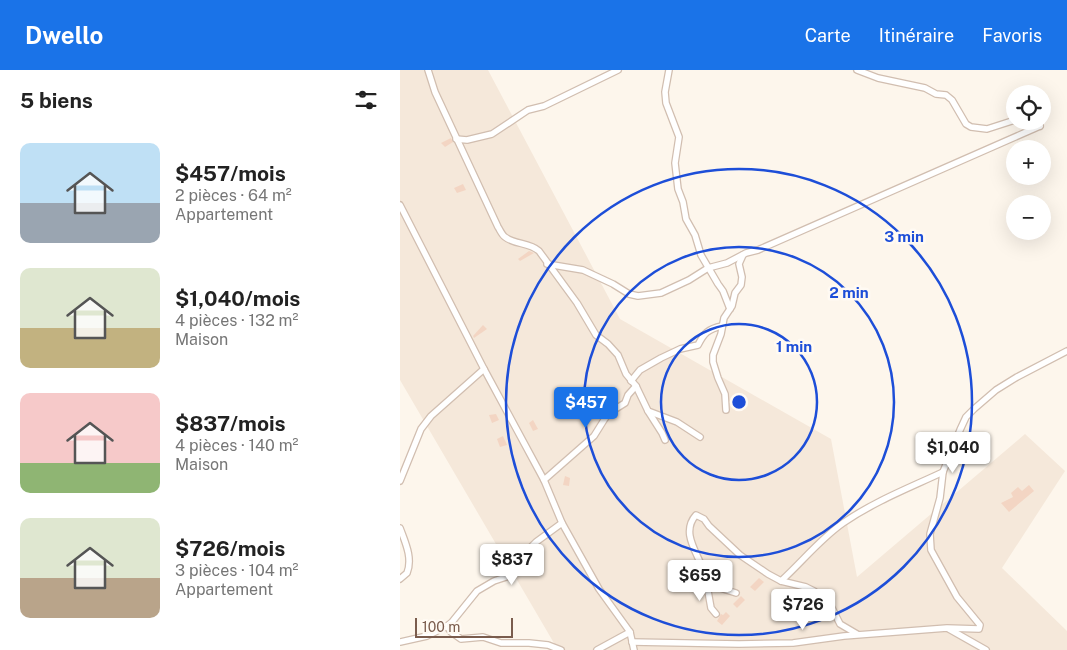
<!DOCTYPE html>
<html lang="fr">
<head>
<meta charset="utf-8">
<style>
  body { margin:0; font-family:"Public Sans",sans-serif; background:#f6f6f6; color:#222; height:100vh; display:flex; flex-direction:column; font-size:19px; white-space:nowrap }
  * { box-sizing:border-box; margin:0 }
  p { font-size:16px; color:#767676 }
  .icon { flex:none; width:28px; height:28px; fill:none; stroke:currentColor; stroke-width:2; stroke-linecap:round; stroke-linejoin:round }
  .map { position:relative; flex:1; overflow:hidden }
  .details { display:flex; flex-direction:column; background:#fff; width:400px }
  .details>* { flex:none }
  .fabs { position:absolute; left:606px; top:15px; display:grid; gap:10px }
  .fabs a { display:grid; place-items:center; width:45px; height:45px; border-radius:50%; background:#fff; box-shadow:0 5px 20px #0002; font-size:25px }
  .scale { position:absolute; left:15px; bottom:12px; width:98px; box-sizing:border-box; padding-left:5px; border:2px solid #7a5c4d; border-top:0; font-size:14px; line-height:18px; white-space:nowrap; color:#7a5c4d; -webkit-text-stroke:4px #fffaf3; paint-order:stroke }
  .price { position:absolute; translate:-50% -42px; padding:0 11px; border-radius:5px; background:#fff; color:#222; font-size:16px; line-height:32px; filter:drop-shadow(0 1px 2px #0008) }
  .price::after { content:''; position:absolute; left:50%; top:30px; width:15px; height:11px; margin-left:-8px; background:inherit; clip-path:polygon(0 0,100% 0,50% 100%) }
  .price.current { background:#1a73e8; color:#fff }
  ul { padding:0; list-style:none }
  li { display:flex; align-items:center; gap:15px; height:125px; padding:0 20px }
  li span { display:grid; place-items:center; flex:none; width:140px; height:100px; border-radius:10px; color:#555 }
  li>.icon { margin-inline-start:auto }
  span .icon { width:60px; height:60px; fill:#fffc; stroke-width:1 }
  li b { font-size:21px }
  h2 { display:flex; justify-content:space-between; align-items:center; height:60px; padding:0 20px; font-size:21px }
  header { display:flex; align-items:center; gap:30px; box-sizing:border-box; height:70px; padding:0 25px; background:#1a73e8; color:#fff }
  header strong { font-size:24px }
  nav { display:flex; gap:28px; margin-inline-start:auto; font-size:18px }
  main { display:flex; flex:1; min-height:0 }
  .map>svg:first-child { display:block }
  .residential { fill:#f5e8da }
  .building { fill:#f3d5c3 }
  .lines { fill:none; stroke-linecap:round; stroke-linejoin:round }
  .street-casing { stroke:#d1beb0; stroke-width:8 }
  .street { stroke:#fff; stroke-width:5.5 }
  .ring { fill:none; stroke:#1d4ed8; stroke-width:2.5 }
  .centre { fill:#1d4ed8; stroke:#fffaf3; stroke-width:2.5 }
  .ring-label { font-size:15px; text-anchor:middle; font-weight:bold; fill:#1d4ed8; stroke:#fffaf3; stroke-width:5; stroke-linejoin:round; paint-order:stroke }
</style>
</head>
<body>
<header>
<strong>Dwello</strong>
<nav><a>Carte</a><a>Itinéraire</a><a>Favoris</a></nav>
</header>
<main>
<section class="details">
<h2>5 biens<svg class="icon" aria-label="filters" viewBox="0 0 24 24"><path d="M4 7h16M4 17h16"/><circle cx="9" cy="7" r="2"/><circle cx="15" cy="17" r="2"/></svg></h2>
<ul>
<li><span style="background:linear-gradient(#bfe0f5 60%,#9aa5b1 0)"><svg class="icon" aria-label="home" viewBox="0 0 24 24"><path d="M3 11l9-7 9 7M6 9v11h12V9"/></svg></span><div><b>$457/mois</b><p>2 pièces · 64 m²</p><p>Appartement</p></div></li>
<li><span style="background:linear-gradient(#dfe7d0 60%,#c2b280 0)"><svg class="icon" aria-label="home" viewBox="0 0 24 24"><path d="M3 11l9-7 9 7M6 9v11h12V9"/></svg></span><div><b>$1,040/mois</b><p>4 pièces · 132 m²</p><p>Maison</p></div></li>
<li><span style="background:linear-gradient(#f6c9c9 70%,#8fb573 0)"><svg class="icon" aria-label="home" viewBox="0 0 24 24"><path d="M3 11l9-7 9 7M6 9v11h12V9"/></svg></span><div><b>$837/mois</b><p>4 pièces · 140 m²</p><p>Maison</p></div></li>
<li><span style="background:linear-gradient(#dfe7d0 60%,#b9a48a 0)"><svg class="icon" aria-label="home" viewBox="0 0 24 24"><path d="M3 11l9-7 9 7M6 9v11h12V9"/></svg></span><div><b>$726/mois</b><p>3 pièces · 104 m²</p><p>Appartement</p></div></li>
</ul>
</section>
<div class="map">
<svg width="667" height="580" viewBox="0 0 667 580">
  <rect width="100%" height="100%" fill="#fdf6ec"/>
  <polygon class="residential" points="0,0 88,0 220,249 431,369 457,507 625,364 665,401 602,498 667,561 667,580 158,580 0,310"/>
  <g class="building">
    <polygon points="51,68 53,72 45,77 41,73"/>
    <polygon points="63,114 66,120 57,123 54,118"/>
    <polygon points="129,181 134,183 120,191 118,189"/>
    <polygon points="83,255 87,259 74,268 73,266"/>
    <polygon points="96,344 99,350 92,353 89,345"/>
    <polygon points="133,350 138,359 133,361 129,353"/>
    <polygon points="103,366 107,375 100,377 97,369"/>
    <polygon points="165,406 170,408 169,416 163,415"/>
    <polygon points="629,415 634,421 609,442 601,433 613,427 611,423 618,417 622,421"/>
    <polygon points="359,508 364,512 355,521 350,517"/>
    <polygon points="341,526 345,530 337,538 333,534"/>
    <polygon points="326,542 330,546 322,555 317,551 321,544 323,545"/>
  </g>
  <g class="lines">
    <defs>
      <g id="street">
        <path d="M28,0L35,22L98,157C100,160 102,165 105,167C115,175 129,172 139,181L177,233L196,265L208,274L218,285L226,304L236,316L248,341L277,352L300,367"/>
        <polyline points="269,0 265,22 266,33 279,67 275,93 278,119 283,132 286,149 295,165 301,185 318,214 323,221 330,239"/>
        <polyline points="457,0 478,8 525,18 536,24 546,25 552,30 566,54 571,57 587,59 615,50"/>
        <polyline points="627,51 640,56"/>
        <polyline points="56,69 67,70 92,64 128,40 144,36 218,0"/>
        <polyline points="0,135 84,299 144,410 162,453 199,519 230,562 234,580"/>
        <polyline points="147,194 183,200 213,214 229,224 238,226 261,223 289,210 308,198 327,193 346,183 358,180 640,56"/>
        <path d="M231,311L240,300L261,288L280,279L298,275C304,263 308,259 322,256"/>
        <polyline points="326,340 325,324 318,308 313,292 313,285 321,264 324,248 332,236 335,223 341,215 342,207 339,194 343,185"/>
        <polyline points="248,341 262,363 265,370"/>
        <polyline points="144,410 194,366 204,350 209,343 225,333 228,325 236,316"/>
        <polyline points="0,411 21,359 31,346 84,299"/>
        <path d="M0,458C5,472 13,488 7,503L0,509"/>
        <polyline points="306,510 311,538 316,544"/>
        <path d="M381,511C402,492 420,469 443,453C475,431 509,418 543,402"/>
        <path d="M336,523L320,518L306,510C303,488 278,465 296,445L304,449L309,456L340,485L368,504L381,511L406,517L414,521L432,538L440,554L457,564"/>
        <polyline points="47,556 51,562 61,569 83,567 101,573 129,573 148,575 161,580"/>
        <polyline points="549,559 586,580"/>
        <polyline points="0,572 27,566 47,556 52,552 77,521 94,511 112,505 129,479 136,472 162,453"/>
        <polyline points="232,572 339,574 393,573 444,566 547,558 579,559 580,555 557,527 531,480 530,464 540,428 543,402 560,360 566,347 574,339 596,320 617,307 667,281"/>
        <polyline points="197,580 230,562"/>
      </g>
    </defs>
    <use href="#street" class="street-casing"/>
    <use href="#street" class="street"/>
  </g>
  <g class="ring">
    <circle cx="339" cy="332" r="78"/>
    <circle cx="339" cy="332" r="155"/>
    <circle cx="339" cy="332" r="233"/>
  </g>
  <circle cx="339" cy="332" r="8" class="centre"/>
  <g class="ring-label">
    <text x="504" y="172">3 min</text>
    <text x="449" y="228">2 min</text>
    <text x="394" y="282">1 min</text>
  </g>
</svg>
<div class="fabs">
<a><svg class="icon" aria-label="locate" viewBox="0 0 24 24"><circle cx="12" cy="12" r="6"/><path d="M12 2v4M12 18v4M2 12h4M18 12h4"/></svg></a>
<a>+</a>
<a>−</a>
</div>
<div class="scale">100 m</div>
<b class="price current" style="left:186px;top:359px">$457</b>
<b class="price" style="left:553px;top:404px">$1,040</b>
<b class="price" style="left:112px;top:516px">$837</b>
<b class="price" style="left:300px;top:532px">$659</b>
<b class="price" style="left:403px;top:561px">$726</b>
</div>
</main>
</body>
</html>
